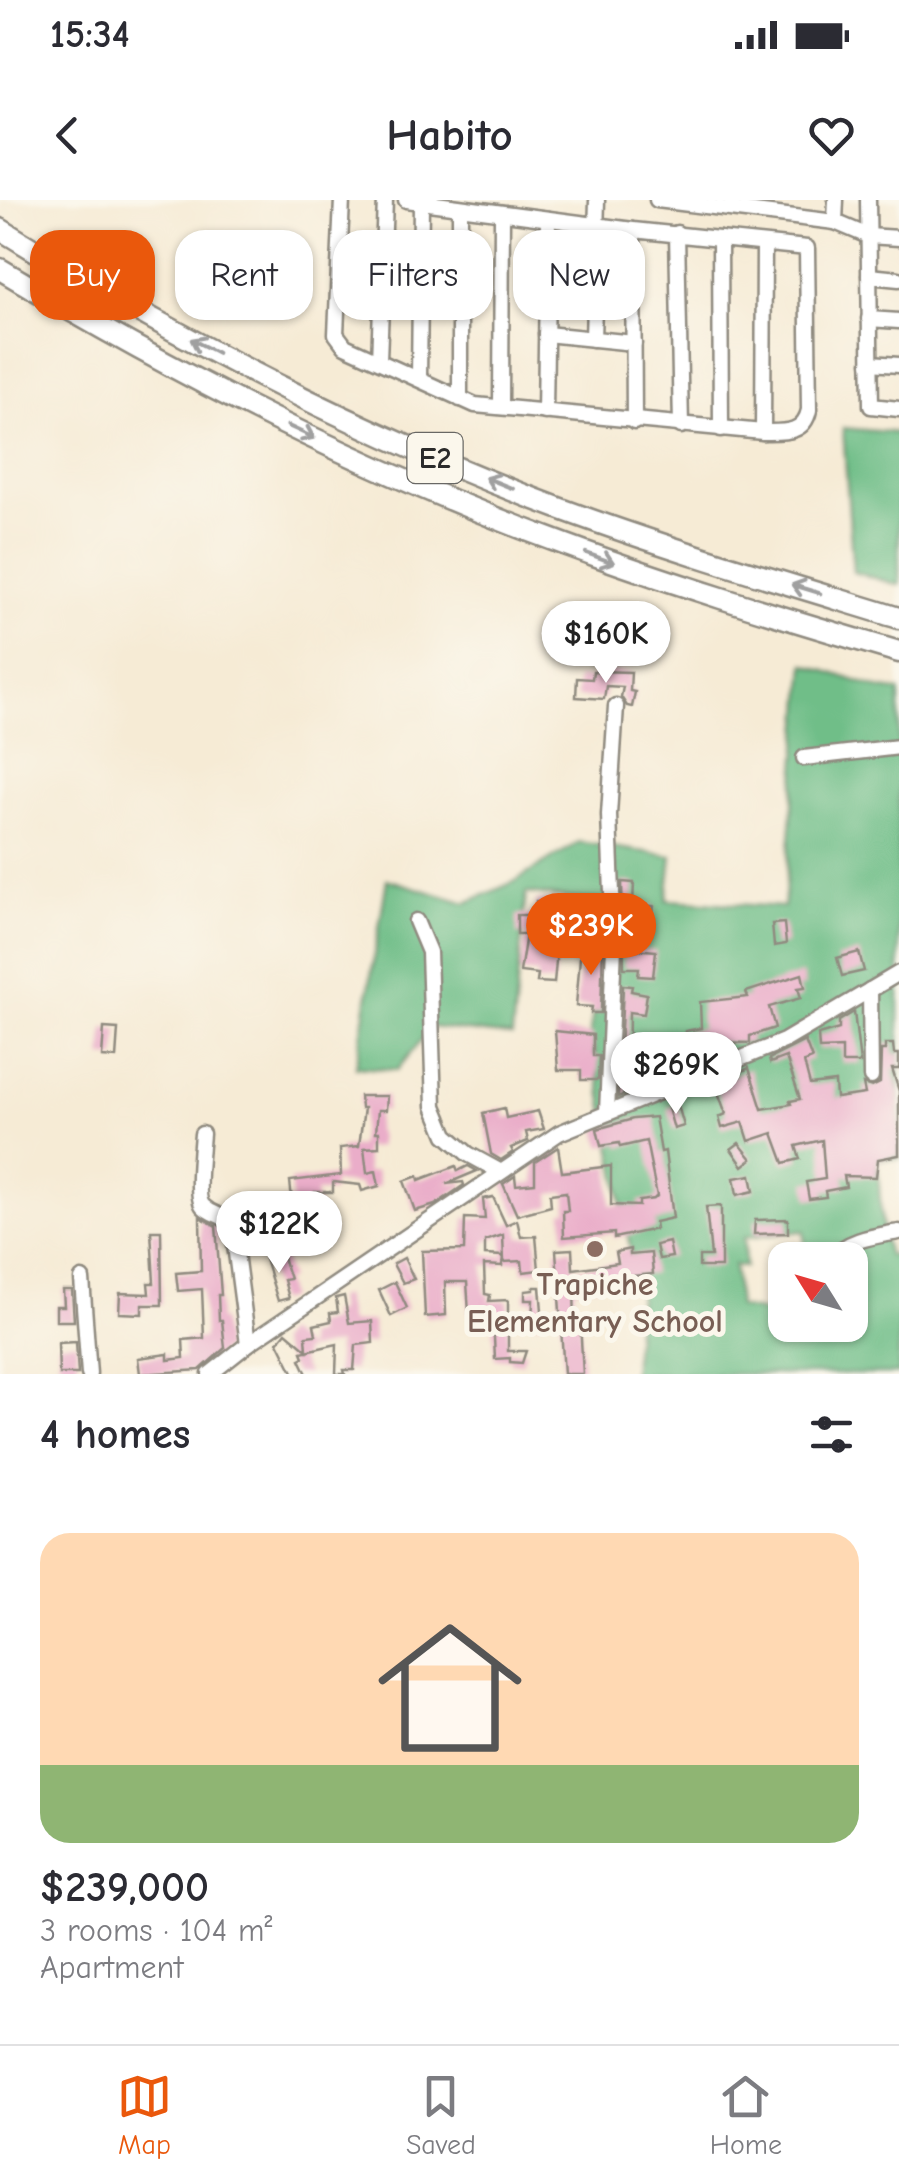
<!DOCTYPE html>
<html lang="en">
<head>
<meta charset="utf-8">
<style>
  body { margin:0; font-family:"Comic Neue",sans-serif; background:#f7f7f7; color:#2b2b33; height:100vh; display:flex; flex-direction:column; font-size:38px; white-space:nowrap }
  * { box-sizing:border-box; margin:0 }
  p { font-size:32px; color:#7c7c81 }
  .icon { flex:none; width:55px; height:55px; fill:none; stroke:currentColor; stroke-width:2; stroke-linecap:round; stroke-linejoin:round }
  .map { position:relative; height:1174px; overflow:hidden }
  .side { display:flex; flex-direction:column; background:#fff; flex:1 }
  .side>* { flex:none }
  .hud { position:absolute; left:30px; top:30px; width:840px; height:90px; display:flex; gap:20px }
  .needle { width:65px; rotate:307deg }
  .fabs { position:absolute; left:768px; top:1042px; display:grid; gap:20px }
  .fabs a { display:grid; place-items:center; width:100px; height:100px; border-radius:20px; background:#fff; box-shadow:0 2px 8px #0004; font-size:50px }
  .price { position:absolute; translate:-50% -85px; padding:0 22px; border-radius:35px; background:#fff; color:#222; font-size:32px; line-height:65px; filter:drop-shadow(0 2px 5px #0008) }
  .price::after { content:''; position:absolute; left:50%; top:60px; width:30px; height:22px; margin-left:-15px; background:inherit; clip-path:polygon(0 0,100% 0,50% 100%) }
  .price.current { background:#ea580c; color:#fff }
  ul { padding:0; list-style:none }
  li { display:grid; align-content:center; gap:20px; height:530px; padding:0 40px }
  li+li { border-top:2px solid #e1e1e2 }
  li span { display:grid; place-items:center; height:310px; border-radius:30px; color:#555 }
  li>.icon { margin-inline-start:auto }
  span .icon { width:180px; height:180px; fill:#fffc; stroke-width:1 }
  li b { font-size:42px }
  h2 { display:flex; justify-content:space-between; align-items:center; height:120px; padding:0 40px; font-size:42px }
  .tag { padding:0 35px; border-radius:30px; background:#fff; box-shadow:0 2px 8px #0004; font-size:35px; line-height:90px }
  .tag.current { background:#ea580c; color:#fff }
  .status { display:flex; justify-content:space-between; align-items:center; height:70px; padding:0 50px; background:#fff; direction:ltr }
  .status svg { height:28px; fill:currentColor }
  header { display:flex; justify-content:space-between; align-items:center; height:130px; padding:0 40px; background:#fff; font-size:45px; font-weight:700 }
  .dock { display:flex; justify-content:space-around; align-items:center; height:140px; border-top:2px solid #e1e1e2; background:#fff; font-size:28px; color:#7c7c81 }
  .dock a { display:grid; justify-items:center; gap:5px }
  .dock .current { color:#ea580c }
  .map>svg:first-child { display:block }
  .forest { fill:#6fbe88; stroke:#4d745a; stroke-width:2.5; fill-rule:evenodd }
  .building { fill:#eaadc9 }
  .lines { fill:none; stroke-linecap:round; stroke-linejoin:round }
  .minor-casing { stroke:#908b80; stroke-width:19 }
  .highway-casing { stroke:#908b80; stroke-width:25 }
  .minor { stroke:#fff; stroke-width:14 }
  .highway { stroke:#fff; stroke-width:20 }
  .oneway { stroke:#a0a0a0 }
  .education-dot { fill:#8d6e63; stroke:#fbf7ec; stroke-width:4 }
  .labels { text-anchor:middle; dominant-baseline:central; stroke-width:10; stroke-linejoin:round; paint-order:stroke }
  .shield { fill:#fbf7ec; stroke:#696865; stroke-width:2.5 }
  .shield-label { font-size:30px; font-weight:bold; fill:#2b2b2b }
  .education-label { font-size:32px; font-weight:bold; fill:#785e54; stroke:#fbf7ec }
</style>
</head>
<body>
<div class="status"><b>15:34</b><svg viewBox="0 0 49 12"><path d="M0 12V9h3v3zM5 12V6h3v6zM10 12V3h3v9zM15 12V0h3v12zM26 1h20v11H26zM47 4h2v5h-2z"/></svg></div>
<header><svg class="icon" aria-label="back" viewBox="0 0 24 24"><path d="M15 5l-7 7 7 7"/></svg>Habito<svg class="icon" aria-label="heart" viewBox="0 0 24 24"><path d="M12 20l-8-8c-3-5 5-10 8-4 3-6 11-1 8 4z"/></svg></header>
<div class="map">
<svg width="899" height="1174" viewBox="0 0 899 1174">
  <rect width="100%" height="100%" fill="#fbf7ec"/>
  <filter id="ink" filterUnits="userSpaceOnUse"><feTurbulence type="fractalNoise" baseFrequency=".01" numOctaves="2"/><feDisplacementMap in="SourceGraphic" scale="20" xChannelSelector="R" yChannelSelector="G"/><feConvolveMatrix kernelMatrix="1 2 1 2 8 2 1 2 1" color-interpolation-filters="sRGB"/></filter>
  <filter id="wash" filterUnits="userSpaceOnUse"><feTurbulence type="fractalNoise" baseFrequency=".0048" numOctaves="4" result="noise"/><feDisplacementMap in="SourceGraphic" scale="40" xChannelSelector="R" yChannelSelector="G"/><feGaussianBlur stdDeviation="2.25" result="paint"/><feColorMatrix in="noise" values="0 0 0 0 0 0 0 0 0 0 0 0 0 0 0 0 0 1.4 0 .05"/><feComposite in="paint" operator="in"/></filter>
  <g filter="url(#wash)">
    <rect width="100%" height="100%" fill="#f6ebd5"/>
    <g class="forest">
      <polygon points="843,228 899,233 899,385 853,372"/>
      <path d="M805,464L881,489L899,491V959H877L883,1035L888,1056L899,1052V1174H632L639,1096L590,831L612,703L526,693L512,836L432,827L397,870L356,867L387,679L466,703L514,682L579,642L672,656L667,700L784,707ZM804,1031L805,1060H850V1125H785V1116L738,1107L734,1065L745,1067L744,1038Z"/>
    </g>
    <g id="blocks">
      <g class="building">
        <polygon points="597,424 610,425 608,440 577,437 578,425 596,427"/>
        <polygon points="593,471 631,472 630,491 635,492 632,507 627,506 621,497 623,487 606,486 604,499 576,497 577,478 592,479"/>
        <polygon points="622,682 634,683 633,704 654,706 651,733 633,732 632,749 656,751 653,777 638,776 639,768 624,768"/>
        <polygon points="536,701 554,701 553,716 575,719 574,740 558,739 554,783 537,782 538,774 520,772 526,734 517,734 517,715 536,715"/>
        <polygon points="784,723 786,744 774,746 772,724"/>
        <polygon points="594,744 603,745 601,813 591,813 592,807 576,806 581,745"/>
        <polygon points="859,752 864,771 842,776 837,758"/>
        <polygon points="802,774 805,787 798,788 801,798 769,807 775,828 750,836 750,843 716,842 717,845 701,847 703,856 682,860 682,871 671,876 670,866 665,866 666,836 686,836 685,831 701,828 700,802 748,797 746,792"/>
        <polygon points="623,785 632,786 631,791 647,794 644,814 629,812 628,893 618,897"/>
        <polygon points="854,812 860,863 842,863 842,848 819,849 818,835 839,829 839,821"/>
        <polygon points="104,828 118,829 116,858 102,857"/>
        <polygon points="555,831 593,835 593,856 599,856 598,880 581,880 581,870 558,870"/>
        <polygon points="805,841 812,859 804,862 810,885 835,882 836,898 865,894 863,884 872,887 880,883 881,850 885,850 885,844 893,844 894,854 899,854 899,869 892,869 899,891 899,955 878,959 876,977 844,976 846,987 825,991 826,997 809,999 806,982 825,979 822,940 796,946 800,959 784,963 773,933 749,941 743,922 722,928 719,917 726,914 715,884 749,868 762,909 791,904 790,901 800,899 786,857 770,863 769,859"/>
        <polygon points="360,896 387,896 386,910 378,910 376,932 379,932 379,947 364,948 367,973 376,971 379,986 362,991 360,985 333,982 333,992 315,992 320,1017 275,1024 277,1032 264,1035 258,1014 246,1017 245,1008 292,1000 290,981 341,975 340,948 359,946 364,908 361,908"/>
        <polygon points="678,905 684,926 674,929 668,908"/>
        <polygon points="504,908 506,918 538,911 544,929 526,932 528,941 511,948 513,952 501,960 491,954 483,913"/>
        <polygon points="655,917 661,952 665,951 673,1018 655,1022 656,1029 614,1038 614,1033 564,1037 563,1011 568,1011 566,992 550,994 551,1006 517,1015 503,984 515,976 516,985 535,983 535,962 558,947 562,972 611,966 611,1005 639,1006 639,1001 654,999 657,996 646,941 620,947 619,943 601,946 597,929 633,919"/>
        <polygon points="739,943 752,959 743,966 731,949"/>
        <polygon points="456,966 458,971 468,966 477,971 446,984 463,982 464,985 435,1005 415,1011 404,981 418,976 419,980"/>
        <polygon points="751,975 754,991 737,995 734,978"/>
        <polygon points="493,997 506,1025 517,1020 521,1037 536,1036 539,1070 523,1072 522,1061 504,1062 503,1035 485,1041 485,1055 503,1056 502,1066 484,1065 485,1094 490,1095 489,1101 508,1100 508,1151 526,1151 522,1163 510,1162 510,1158 495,1159 493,1117 469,1114 467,1082 445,1082 446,1115 425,1117 422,1051 464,1050 465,1018 485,1019 483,999"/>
        <polygon points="721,1006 721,1067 699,1067 699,1056 711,1056 706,1007"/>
        <polygon points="200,1017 216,1026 221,1095 218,1095 219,1120 222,1120 225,1148 200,1170 140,1174 138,1158 168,1154 168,1160 184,1158 183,1140 204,1138 202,1089 178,1091 176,1073 201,1071"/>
        <polygon points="788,1019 788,1033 754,1034 755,1020"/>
        <polygon points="151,1031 161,1031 162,1105 142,1105 142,1114 119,1113 120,1093 149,1094 148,1083 154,1083"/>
        <polygon points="669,1042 672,1057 659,1059 656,1045"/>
        <polygon points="572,1049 573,1069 618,1063 616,1052 630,1049 630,1055 651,1053 653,1074 634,1076 634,1081 574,1089 575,1122 580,1122 583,1174 564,1174 556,1050"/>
        <polygon points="282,1054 290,1079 284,1080 289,1098 278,1101 265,1059"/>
        <polygon points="404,1058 414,1079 403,1083 393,1064"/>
        <polygon points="395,1082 407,1108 391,1116 379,1090"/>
        <polygon points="534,1087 540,1087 543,1123 532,1123 533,1100 525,1100 525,1091 534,1090"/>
        <polygon points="63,1090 72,1090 74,1121 56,1121 56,1106 64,1106"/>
        <polygon points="344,1096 349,1123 372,1121 373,1143 356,1145 354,1170 344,1170 345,1174 336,1174 337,1144 302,1152 304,1157 300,1159 307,1174 294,1174 278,1142 286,1132 307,1150 306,1136 316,1135 314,1125 331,1121 330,1113 338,1112 336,1098"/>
        <polygon points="76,1142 78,1174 59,1174 58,1143"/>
      </g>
    </g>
  </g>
  <g filter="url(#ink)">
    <use href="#blocks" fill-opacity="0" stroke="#908b80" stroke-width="2.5"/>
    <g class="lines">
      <defs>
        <g id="minor">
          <path d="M342,0L336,134L345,146L475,205L763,232C784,232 804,234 809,210L807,48L633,30L406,0"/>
          <polyline points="657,0 835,22 868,36 899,38"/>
          <polyline points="868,0 871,206 899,209"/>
          <polyline points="835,22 836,0"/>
          <polyline points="633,30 634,222"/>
          <polyline points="677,33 681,226"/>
          <polyline points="720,39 721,229"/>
          <polyline points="869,76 899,79"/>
          <polyline points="869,119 899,121"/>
          <polyline points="546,134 634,143"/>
          <polyline points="593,139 597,0"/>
          <polyline points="379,160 385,0"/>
          <polyline points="870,163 899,165"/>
          <polyline points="419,179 421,3"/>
          <polyline points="460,199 460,9"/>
          <polyline points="501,207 502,14"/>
          <polyline points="545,212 548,19"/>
          <polyline points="763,232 764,45"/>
          <polyline points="804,558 899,547"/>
          <polyline points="416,721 429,752 434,906 446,935 468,954 501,972"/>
          <polyline points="870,790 871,877"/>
          <polyline points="607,913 614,746 609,615 616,506"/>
          <path d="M202,934C201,947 195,998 203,1006C215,1018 223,1011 233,1030L248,1144"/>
          <path d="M830,1060C846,1039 875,1036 899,1032"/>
          <polyline points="82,1079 89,1174"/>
          <polyline points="210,1174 248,1144 559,933 784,841 899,773"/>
        </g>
        <g id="highway">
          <path d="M0,29C177,139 365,236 561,309C672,350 785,383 899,418"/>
          <path d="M0,69C174,173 354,266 545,337C661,381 780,417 899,452"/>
        </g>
      </defs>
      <use href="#minor" class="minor-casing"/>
      <use href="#highway" class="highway-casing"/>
      <use href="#minor" class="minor"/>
      <use href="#highway" class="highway"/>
    </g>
    <defs><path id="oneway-shaft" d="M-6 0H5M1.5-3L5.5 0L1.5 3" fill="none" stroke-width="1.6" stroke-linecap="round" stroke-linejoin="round" transform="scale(2.5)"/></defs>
    <g class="oneway">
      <use href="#oneway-shaft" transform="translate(204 146) rotate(-153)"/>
      <use href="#oneway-shaft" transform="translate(301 232) rotate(25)"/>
      <use href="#oneway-shaft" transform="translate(499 283) rotate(-158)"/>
      <use href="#oneway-shaft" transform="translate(600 358) rotate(20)"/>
      <use href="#oneway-shaft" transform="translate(806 389) rotate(-163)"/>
    </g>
  </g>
  <circle class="education-dot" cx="595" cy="1049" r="10"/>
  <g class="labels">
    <rect class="shield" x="407.5" y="233" width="55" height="50" rx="8"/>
    <g class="shield-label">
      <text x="435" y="258">E2</text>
    </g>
    <g class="education-label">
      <text x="595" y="1084">Trapiche<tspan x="595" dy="37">Elementary School</tspan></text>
    </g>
  </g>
</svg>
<div class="fabs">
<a><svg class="needle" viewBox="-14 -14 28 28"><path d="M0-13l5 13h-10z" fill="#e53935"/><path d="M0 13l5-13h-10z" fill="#7c7c81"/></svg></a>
</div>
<b class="price" style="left:606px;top:486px">$160K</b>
<b class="price current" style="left:591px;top:778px">$239K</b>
<b class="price" style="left:676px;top:917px">$269K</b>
<b class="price" style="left:279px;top:1076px">$122K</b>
<div class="hud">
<a class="tag current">Buy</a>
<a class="tag">Rent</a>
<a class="tag">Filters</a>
<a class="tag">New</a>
</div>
</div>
<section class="side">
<h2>4 homes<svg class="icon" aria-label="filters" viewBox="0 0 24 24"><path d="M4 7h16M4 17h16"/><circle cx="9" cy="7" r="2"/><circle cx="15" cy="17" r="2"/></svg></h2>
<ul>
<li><span style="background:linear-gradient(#ffd9b3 75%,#8fb573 0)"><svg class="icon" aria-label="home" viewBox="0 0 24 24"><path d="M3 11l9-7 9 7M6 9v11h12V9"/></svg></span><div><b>$239,000</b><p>3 rooms · 104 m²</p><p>Apartment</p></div></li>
</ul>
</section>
<nav class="dock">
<a class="current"><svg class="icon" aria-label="map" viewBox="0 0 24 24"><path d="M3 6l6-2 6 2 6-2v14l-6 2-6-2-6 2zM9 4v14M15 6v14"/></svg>Map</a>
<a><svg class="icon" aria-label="saved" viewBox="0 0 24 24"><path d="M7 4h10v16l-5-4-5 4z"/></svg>Saved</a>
<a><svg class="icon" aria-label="home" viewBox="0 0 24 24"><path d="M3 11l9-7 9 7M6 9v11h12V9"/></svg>Home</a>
</nav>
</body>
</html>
